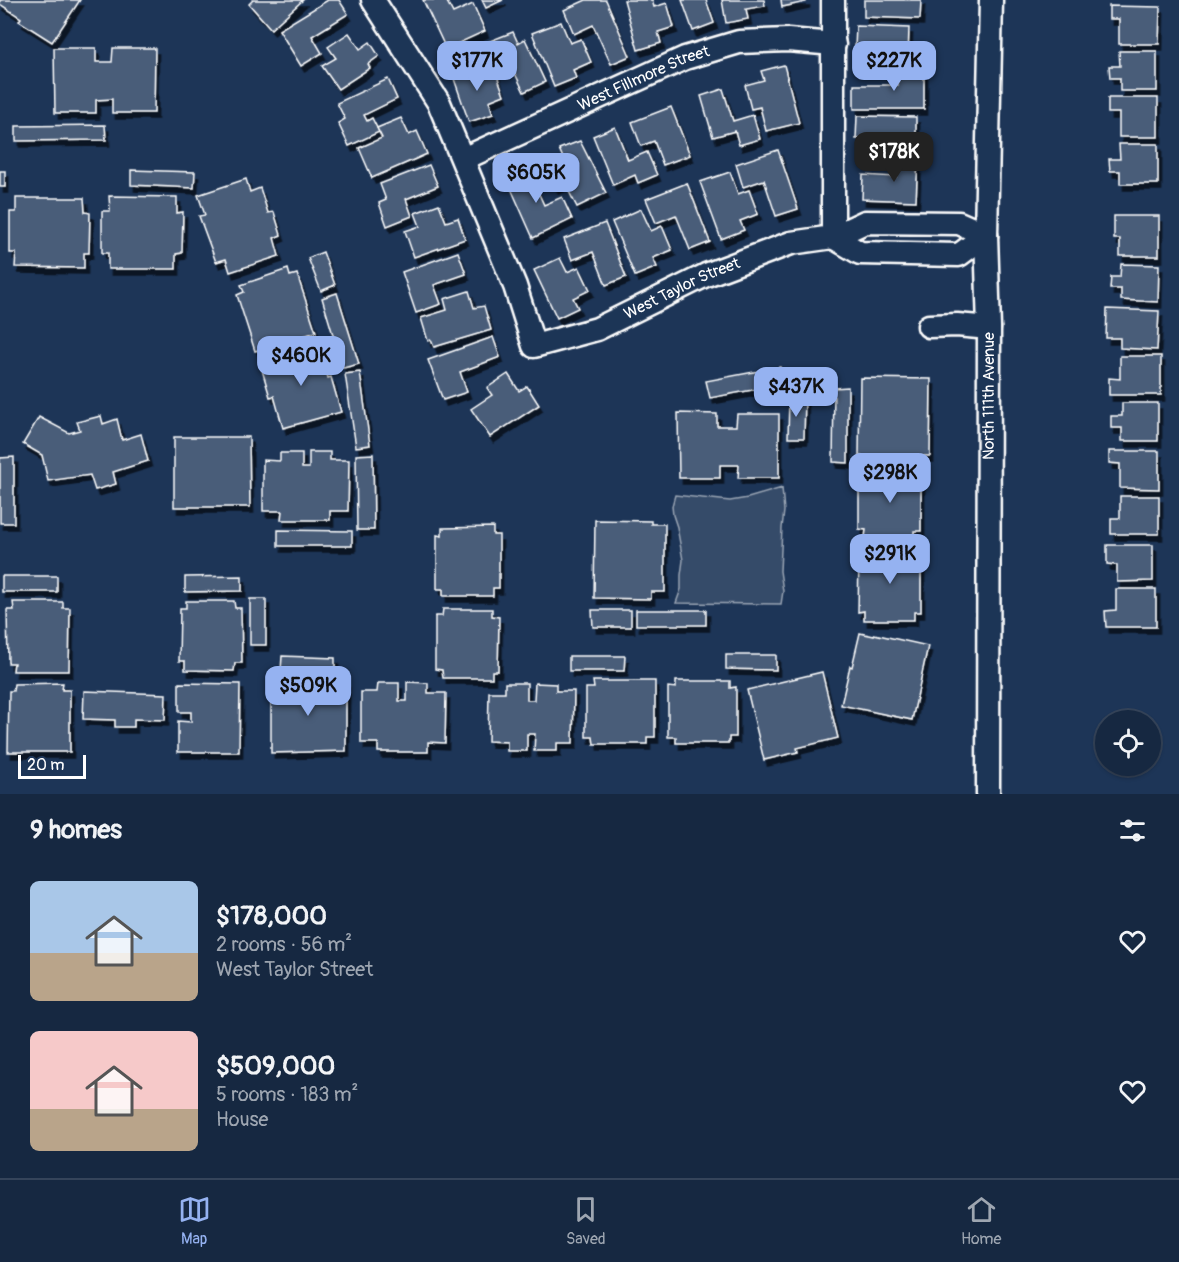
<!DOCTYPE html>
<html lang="en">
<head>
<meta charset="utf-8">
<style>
  body { margin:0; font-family:Pangolin,sans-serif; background:#23344c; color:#f1f3f6; height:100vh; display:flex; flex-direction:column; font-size:22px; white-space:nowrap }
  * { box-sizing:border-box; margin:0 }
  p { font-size:20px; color:#9ea6b1 }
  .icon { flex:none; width:33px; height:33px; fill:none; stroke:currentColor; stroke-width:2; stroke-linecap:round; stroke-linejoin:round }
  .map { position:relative; height:794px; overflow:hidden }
  .drawer { display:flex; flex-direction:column; background:#162841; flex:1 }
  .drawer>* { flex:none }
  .tools { position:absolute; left:1095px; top:710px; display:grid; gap:12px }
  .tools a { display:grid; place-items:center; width:66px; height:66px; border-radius:50%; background:#162841; box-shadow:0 2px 4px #0004,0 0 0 2px #35445a; font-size:30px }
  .scale { position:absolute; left:18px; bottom:15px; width:68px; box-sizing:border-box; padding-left:6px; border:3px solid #fff; border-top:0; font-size:16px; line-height:21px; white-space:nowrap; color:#fff; -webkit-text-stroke:4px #1d3557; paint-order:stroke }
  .price { position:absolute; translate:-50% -51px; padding:0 14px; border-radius:12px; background:#95b2f1; color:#111; font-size:20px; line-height:39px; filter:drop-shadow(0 2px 3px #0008) }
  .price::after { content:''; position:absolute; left:50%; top:36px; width:18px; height:14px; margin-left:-9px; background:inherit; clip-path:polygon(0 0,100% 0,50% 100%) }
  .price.current { background:#222; color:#fff }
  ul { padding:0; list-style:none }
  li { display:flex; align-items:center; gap:18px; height:150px; padding:0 30px }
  li span { display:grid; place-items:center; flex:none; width:168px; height:120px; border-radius:9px; color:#555 }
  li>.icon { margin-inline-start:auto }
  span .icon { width:72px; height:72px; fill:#fffc; stroke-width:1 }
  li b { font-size:26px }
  h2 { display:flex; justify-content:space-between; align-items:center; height:72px; padding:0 30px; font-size:26px }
  .dock { display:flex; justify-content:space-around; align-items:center; height:84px; border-top:2px solid #35445a; background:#162841; font-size:16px; color:#9ea6b1 }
  .dock a { display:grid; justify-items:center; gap:3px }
  .dock .current { color:#95b2f1 }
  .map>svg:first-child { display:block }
  .green { fill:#364b69; stroke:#9aa5b4; stroke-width:1.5 }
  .building { fill:#4a5d79; stroke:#fff; stroke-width:1.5; filter:url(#shadow) }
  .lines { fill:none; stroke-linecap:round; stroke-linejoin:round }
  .minor-casing { stroke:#fff; stroke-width:27 }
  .minor { stroke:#1d3557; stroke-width:22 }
  .labels { text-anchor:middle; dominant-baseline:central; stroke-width:4.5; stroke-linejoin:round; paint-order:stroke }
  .street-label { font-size:16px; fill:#fff; stroke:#1d3557 }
</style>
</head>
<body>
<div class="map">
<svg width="1179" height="794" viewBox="0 0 1179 794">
  <defs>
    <filter id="shadow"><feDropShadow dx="3.5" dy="6" stdDeviation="0" flood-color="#0009"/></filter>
  </defs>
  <rect width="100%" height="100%" fill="#1d3557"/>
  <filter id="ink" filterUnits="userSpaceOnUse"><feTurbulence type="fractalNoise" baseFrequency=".0167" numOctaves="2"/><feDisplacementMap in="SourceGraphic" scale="12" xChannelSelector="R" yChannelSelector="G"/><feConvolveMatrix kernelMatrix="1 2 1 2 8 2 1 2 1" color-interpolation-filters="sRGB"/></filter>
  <g filter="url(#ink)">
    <polygon class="green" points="782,488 784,511 782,528 780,571 783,591 781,604 676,603 681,589 681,575 683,560 677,527 673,515 672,506 675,495 730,501 748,498"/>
    <g class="building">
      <polygon points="0,0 80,0 52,42 19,21 21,18 0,4"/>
      <polygon points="253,0 303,0 271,29 249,4"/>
      <polygon points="328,0 339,0 348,14 312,36 322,53 301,66 279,30"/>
      <polygon points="423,0 446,0 453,13 473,4 485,31 446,49"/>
      <polygon points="482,0 503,0 486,8"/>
      <polygon points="586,0 606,0 630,56 611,64 593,25 574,34 564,10"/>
      <polygon points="624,0 652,0 654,7 667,3 674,27 658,32 661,43 638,50"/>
      <polygon points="682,0 706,0 714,23 693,31"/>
      <polygon points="722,0 764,0 765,6 746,9 748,19 726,23"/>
      <polygon points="781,0 806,0 806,2 782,7"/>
      <polygon points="864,0 921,0 920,19 864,17"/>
      <polygon points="1109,6 1160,7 1159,44 1119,44 1119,19 1109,19"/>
      <polygon points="561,22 570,43 581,39 591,62 573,70 576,78 554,87 532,33"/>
      <polygon points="856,26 909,28 908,56 892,55 891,69 866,68 867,48 855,48"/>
      <polygon points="513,32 518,43 525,39 545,82 524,92 508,59 490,67 480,45"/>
      <polygon points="349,33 360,49 370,42 379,56 368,64 370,68 338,89 322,66 336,58 328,47"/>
      <polygon points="54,48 96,48 96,62 112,62 113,48 155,48 154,113 112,113 112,99 96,100 96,113 55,113"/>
      <polygon points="1119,51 1157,51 1157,91 1120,91 1120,78 1110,78 1109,66 1120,66"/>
      <polygon points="477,64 482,78 496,73 504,95 489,101 493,114 469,122 452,73"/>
      <polygon points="784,65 799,123 766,131 760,107 751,109 745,85 764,80 761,71"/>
      <polygon points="898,66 924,66 924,109 854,109 854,85 898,85"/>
      <polygon points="388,79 397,99 364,115 367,121 372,118 379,132 349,146 338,123 345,119 337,103"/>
      <polygon points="723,89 733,121 753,115 760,139 739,145 735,131 713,137 701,96"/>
      <polygon points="1108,98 1158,98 1158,137 1119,137 1119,113 1108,113"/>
      <polygon points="671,107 690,155 663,165 654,141 641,146 632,122"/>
      <polygon points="857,116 916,117 916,135 927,136 927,149 892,149 892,160 866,159 866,139 856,139"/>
      <polygon points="401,118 409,135 417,131 427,154 372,178 359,148 382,138 377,128"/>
      <polygon points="105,125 106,140 16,141 16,126"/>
      <polygon points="615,127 628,160 647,152 657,175 638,183 635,175 613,185 593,136"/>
      <polygon points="580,141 606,193 577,207 565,184 555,188 546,166 563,158 559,149"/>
      <polygon points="1119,144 1158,144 1158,184 1120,184 1120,171 1110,171 1109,159 1120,159"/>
      <polygon points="778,150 798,209 776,216 764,180 743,187 736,164"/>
      <polygon points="897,157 918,158 916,201 862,199 863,175 896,177"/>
      <polygon points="429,165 438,186 406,199 412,216 387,226 379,203 386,200 380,184"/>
      <polygon points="526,166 544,205 562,197 572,219 533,238 505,175"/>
      <polygon points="131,170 195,172 194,188 131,185"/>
      <rect x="0" y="171" width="5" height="16"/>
      <polygon points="730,172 738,194 749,190 758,214 740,221 744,230 721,239 700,182"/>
      <polygon points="246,179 250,192 260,188 268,213 274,212 281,235 274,238 279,256 230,272 226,259 216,262 199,216 205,215 198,195"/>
      <polygon points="687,183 710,242 690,250 676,215 656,223 646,199"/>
      <polygon points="109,196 177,197 177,213 183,212 182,253 176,254 176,269 108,269 108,253 102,253 102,211 110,211"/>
      <polygon points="16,198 84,198 85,212 90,213 89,253 84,253 84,268 15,267 16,253 10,253 10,212 16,212"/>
      <polygon points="439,204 446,222 458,218 465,239 414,257 405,231 420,226 415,213"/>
      <polygon points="641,209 651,231 662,226 672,250 653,258 657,267 635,276 612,222"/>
      <polygon points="1114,216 1159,216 1159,256 1120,256 1120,239 1114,239"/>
      <polygon points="605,223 626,277 606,285 593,252 572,260 564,239"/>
      <polygon points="323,252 335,285 321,291 308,258"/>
      <polygon points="458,252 466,274 434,285 441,304 416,313 402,272"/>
      <polygon points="560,258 567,272 579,267 590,290 573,298 578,308 557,318 534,270"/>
      <polygon points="1121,264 1159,265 1158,302 1121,300 1121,289 1110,289 1111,277 1120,277"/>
      <polygon points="288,269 290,276 297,274 316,332 255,351 237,295 244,292 241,285"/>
      <polygon points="469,291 474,308 484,306 491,330 434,347 431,340 428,341 421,318 447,310 444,299"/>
      <polygon points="337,293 359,364 343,368 322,298"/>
      <polygon points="1107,309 1159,311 1157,350 1120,348 1120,338 1106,338"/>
      <polygon points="493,337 500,357 460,372 467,392 443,400 428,360"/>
      <polygon points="319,346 328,378 331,377 341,412 283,428 274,396 270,397 260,363"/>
      <polygon points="1120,356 1161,356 1161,395 1109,395 1109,378 1120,379"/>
      <polygon points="780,367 784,384 710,398 706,381"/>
      <polygon points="360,372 370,445 356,447 345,374"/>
      <polygon points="508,374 519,391 527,386 539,405 490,437 471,409 492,395 487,388"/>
      <polygon points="860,378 931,379 930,456 859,456"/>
      <polygon points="848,387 848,463 833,462 834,388"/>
      <polygon points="789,397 805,397 804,438 788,438"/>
      <polygon points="1122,403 1158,403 1158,441 1122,441 1122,428 1111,428 1111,416 1122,416"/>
      <polygon points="678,413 717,414 717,426 736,426 737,414 779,414 779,478 738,478 739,465 720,465 720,478 679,478"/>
      <polygon points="101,416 103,424 117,419 122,440 141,434 148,461 113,472 116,484 95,490 90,475 48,481 42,455 23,444 39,417 69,433 80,430 77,422"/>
      <polygon points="174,437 249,437 250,507 174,507"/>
      <polygon points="1109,451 1159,451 1159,489 1120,488 1120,464 1109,463"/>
      <polygon points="309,452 330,452 330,460 349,460 348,511 330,511 330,520 281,520 282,511 263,511 263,460 280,461 280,453 302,453 302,468 309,468"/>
      <polygon points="373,454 374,530 357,530 356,455"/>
      <polygon points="14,457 14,523 0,523 0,458"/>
      <polygon points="866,469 921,470 921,531 914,531 914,539 865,538 866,530 859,529 859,478 866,478"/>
      <polygon points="1120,496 1159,496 1159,534 1111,534 1111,518 1120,518"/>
      <polygon points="595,520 651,521 651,524 665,524 665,592 651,592 651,599 594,598"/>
      <polygon points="493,527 493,535 499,535 499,588 493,588 493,596 443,596 443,589 437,589 437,535 442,536 442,528"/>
      <polygon points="278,530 352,531 352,546 278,546"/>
      <polygon points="1107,545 1153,545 1153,581 1117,582 1117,565 1107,564"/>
      <polygon points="865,550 921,550 921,612 914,612 914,620 864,620 864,611 858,612 859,558 865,558"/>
      <rect x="2" y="576" width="55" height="16"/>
      <polygon points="242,576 242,591 185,592 185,577"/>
      <polygon points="1116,589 1156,589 1156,627 1106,627 1105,611 1116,610"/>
      <rect x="250" y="599" width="16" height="46"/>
      <polygon points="186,601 234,601 235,608 241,608 242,663 235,663 234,671 185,670 185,661 179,661 180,608 186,608"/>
      <polygon points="13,602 63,602 63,608 70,608 69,671 13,671 14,663 8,663 7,610 14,610"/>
      <polygon points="443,609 492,609 492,616 499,617 498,671 492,671 492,678 443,678 442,670 435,669 435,616 442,616"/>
      <polygon points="592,610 631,610 631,627 593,627"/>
      <rect x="636" y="610" width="70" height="15"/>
      <polygon points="860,633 874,636 874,634 928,646 912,720 841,705 850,666 852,667"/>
      <polygon points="726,655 776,655 776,670 726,669"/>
      <polygon points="282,656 335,658 335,673 281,671"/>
      <polygon points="569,656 625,656 624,671 569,671"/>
      <polygon points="822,672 838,738 797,748 798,752 764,760 747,690"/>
      <polygon points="271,681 346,682 346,751 271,753"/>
      <polygon points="593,681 655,681 655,737 647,737 647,744 594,744 593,737 586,737 586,688 594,688"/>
      <polygon points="676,681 730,681 730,688 736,687 736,737 729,737 729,743 676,743 676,737 668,737 668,687 676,688"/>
      <polygon points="407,682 428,683 428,693 446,693 445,743 428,742 428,752 378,752 378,743 361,743 361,692 377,692 378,683 399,683 399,701 407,701"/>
      <polygon points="63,683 62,690 70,690 70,752 8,752 9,691 13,691 14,684"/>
      <polygon points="179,683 240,684 239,752 178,752 178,721 191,722 191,712 179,712"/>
      <polygon points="505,683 527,683 527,700 534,700 535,683 556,684 556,691 574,691 573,743 557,743 557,751 534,751 535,734 527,734 527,751 507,751 507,742 488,741 489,692 505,692"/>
      <polygon points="84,691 166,694 165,720 134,719 134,727 115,727 115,720 83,719"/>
    </g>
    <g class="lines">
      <defs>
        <g id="minor">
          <path id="s1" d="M373,0L439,103L515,286L534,346L597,329L706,275L791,243L833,237L865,222L959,223L986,235"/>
          <path id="s2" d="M463,159L685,58L739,42L788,40L834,44"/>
          <polyline points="833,237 833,0"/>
          <polyline points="833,237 860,253 959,255 986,235"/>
          <polyline points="929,326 957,325 989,328"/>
          <path id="s3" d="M988,794L989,328L986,235L991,0"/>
        </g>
      </defs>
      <use href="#minor" class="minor-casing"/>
      <use href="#minor" class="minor"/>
    </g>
  </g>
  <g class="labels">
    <g class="street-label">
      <text stroke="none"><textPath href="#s2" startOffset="198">West Fillmore Street</textPath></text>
      <text stroke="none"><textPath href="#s1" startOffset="543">West Taylor Street</textPath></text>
      <text stroke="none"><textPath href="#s3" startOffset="398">North 111th Avenue</textPath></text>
    </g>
  </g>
</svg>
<div class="tools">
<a><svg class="icon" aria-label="locate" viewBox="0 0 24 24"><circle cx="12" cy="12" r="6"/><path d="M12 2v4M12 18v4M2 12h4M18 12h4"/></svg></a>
</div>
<div class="scale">20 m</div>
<b class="price" style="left:477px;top:92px">$177K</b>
<b class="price" style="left:894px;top:92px">$227K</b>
<b class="price current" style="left:894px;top:183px">$178K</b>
<b class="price" style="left:536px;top:204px">$605K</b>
<b class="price" style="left:301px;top:387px">$460K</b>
<b class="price" style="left:796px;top:418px">$437K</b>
<b class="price" style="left:890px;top:504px">$298K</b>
<b class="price" style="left:890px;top:585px">$291K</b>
<b class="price" style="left:308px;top:717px">$509K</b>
</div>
<section class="drawer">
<h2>9 homes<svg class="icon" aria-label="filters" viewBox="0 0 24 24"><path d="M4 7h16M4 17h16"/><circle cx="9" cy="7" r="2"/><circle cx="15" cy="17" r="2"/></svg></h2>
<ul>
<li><span style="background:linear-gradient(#a9c7e8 60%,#b9a48a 0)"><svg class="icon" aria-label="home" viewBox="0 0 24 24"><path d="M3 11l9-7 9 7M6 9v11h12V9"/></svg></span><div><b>$178,000</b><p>2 rooms · 56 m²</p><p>West Taylor Street</p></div><svg class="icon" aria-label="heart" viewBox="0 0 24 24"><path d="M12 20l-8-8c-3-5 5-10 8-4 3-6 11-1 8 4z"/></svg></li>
<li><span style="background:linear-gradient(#f6c9c9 65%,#b9a48a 0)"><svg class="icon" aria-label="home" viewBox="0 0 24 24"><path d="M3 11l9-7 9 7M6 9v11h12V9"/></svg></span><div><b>$509,000</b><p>5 rooms · 183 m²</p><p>House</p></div><svg class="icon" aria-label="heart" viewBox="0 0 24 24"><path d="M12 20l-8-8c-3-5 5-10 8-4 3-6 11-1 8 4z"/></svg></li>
</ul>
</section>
<nav class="dock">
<a class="current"><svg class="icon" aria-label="map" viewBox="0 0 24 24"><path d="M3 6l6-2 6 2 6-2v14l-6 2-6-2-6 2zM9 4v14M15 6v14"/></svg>Map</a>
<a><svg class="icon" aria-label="saved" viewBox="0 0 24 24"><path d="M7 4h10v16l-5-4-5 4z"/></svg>Saved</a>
<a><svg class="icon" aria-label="home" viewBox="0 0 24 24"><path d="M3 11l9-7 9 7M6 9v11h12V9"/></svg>Home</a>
</nav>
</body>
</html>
